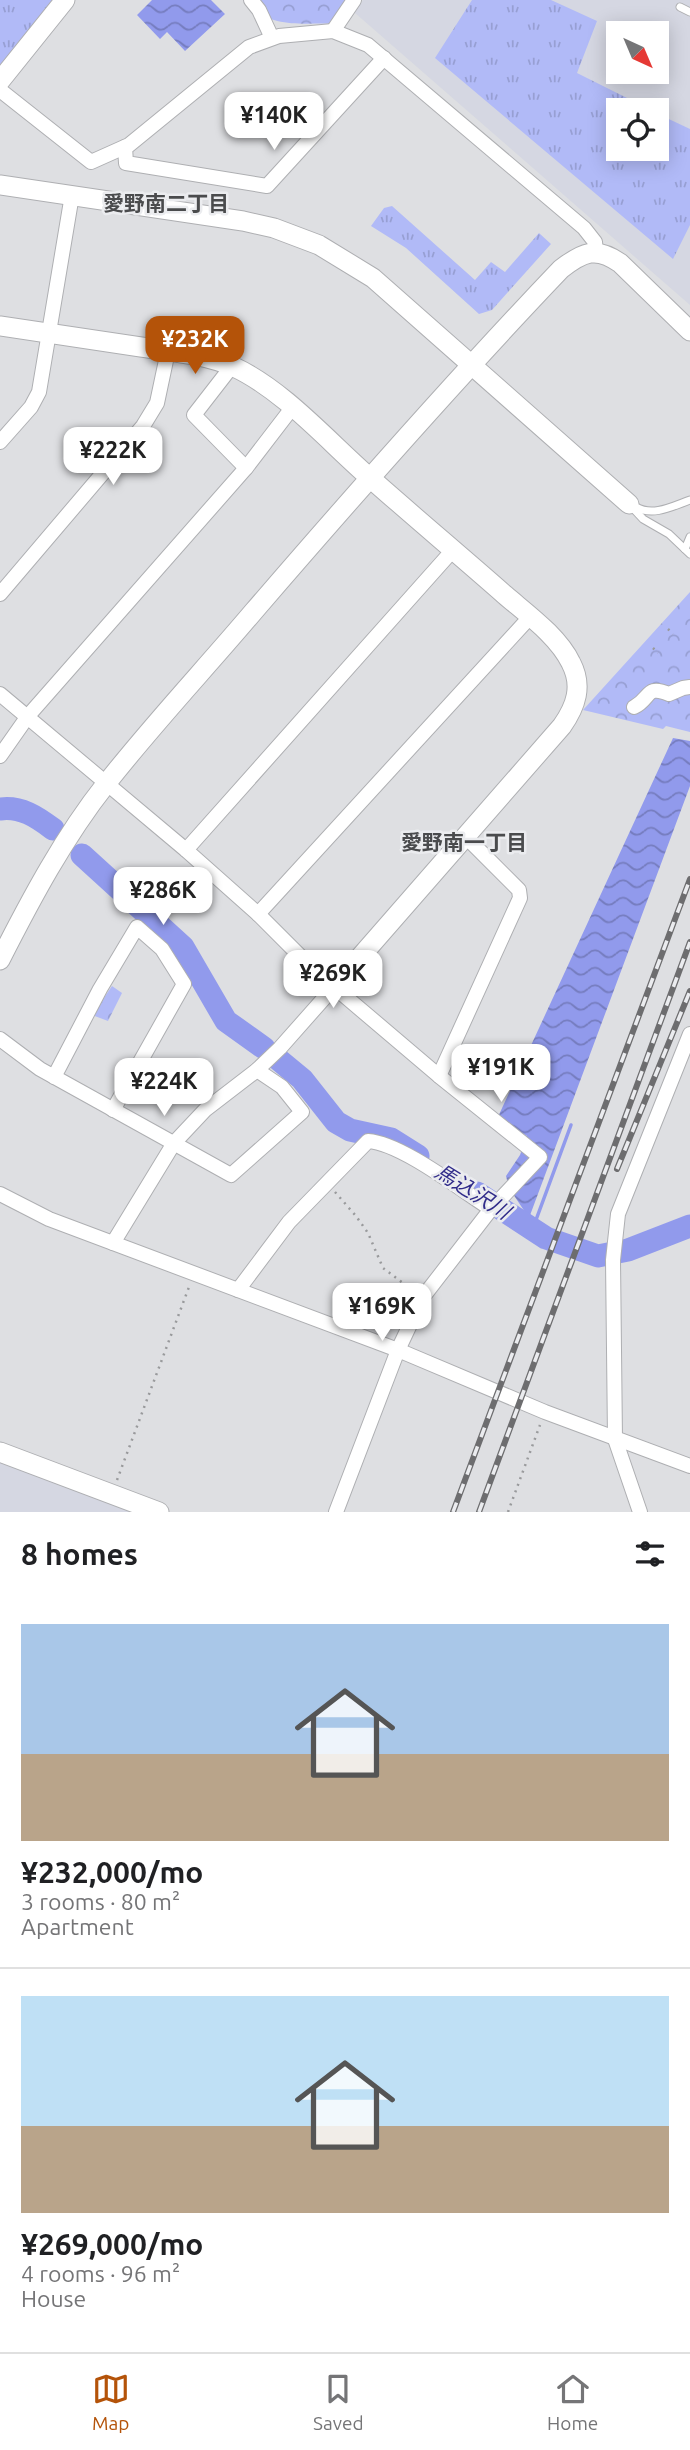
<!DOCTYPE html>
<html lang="en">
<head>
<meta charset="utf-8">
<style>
  body { margin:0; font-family:Ubuntu,"Noto Sans JP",sans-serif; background:#f6f6f6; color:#202124; height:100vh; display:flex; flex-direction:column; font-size:26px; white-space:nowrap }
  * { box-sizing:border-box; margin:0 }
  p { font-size:23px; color:#757577 }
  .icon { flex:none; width:38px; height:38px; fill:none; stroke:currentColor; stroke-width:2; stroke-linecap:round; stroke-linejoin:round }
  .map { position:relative; height:1512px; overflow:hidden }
  .side { display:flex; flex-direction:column; background:#fff; flex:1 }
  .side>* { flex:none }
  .needle { width:46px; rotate:136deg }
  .tools { position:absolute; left:606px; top:21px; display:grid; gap:14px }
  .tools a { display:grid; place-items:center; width:63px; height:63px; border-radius:0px; background:#fff; box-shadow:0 4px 18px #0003; font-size:35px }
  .price { position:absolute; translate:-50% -60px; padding:0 16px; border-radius:14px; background:#fff; color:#222; font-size:23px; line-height:46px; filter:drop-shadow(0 2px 4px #0008) }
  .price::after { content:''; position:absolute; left:50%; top:42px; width:21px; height:16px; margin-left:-10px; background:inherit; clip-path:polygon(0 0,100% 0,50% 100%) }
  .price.current { background:#b45309; color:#fff }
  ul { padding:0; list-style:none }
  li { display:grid; align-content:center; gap:14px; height:371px; padding:0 21px }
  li+li { border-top:2px solid #e0e0e0 }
  li span { display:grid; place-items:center; height:217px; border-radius:0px; color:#555 }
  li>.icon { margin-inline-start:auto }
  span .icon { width:126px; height:126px; fill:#fffc; stroke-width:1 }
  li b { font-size:30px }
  h2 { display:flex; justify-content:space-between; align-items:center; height:84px; padding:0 21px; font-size:30px }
  .dock { display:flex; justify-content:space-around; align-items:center; height:98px; border-top:2px solid #e0e0e0; background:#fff; font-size:19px; color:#757577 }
  .dock a { display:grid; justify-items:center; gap:4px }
  .dock .current { color:#b45309 }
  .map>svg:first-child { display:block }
  .built { fill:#d5d7e2; fill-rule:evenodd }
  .grass { fill:url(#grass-tufts) }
  .forest { fill:url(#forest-crowns) }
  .water { fill:url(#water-waves) }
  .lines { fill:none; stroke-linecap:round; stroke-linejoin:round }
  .stream { stroke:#919aec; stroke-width:3.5 }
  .river { stroke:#919aec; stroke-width:23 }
  .lane-casing { stroke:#aeafb2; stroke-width:9 }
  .street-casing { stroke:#aeafb2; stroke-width:16 }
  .secondary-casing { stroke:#aeafb2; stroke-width:21 }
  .path { stroke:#999a9c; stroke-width:2.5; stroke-dasharray:2 5; stroke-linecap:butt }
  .lane { stroke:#fff; stroke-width:7 }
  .street { stroke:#fff; stroke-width:14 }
  .secondary { stroke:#fff; stroke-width:19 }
  .rail-casing { stroke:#6d6d6f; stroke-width:6 }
  .rail { stroke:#ebecef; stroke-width:3.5; stroke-dasharray:10; stroke-linecap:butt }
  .labels { text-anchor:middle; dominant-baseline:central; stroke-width:5; stroke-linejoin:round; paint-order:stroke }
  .neighbourhood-label { font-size:21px; font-weight:bold; fill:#4a4b4d; stroke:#ebecef }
  .water-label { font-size:21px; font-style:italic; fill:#312c8a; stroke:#ebecef }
</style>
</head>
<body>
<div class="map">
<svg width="690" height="1512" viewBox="0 0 690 1512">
  <defs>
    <pattern id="grass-tufts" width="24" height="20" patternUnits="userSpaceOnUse" patternTransform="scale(1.75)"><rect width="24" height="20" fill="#b1baf7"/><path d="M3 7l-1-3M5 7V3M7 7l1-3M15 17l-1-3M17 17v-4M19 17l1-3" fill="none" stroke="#979fd3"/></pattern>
    <pattern id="forest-crowns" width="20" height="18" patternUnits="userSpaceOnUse" patternTransform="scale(1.75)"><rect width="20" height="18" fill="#b1baf7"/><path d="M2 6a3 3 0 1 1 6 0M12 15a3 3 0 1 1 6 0" fill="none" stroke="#979fd3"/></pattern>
    <pattern id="water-waves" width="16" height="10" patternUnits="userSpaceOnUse" patternTransform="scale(1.75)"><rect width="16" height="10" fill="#919aec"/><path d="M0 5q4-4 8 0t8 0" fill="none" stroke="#757cbe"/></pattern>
  </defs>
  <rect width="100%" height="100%" fill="#dedfe2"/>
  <g class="built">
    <path d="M363,0H690V305L355,13ZM618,33H656V72H618ZM618,110H656V149H618Z"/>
    <polygon points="0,1455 141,1512 0,1512"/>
  </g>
  <g class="grass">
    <polygon points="0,0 53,0 0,66"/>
    <polygon points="472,0 551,0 597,21 577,73 651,110 618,110 618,149 656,149 656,113 690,129 690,225 673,259 435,58"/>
    <polygon points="392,206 475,280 491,262 505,272 539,233 551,244 492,310 479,314 406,248 371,226 384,208"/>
  </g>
  <g class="forest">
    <path d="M243,0H353L337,24C299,22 271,30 243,0Z"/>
    <polygon points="690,592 690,732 666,726 663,729 583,710"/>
    <polygon points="112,986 122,993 108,1021 92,1015"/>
  </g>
  <g class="water">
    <polygon points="152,0 211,0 225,14 185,51 167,32 160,39 137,15"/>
    <polygon points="673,738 690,741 690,786 529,1218 509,1188 506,1176 520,1155 527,1136 497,1119"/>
  </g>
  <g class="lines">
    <polyline class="stream" points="546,1238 533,1228 571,1125"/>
    <g class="river">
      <path d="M0,809C21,806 37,817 53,829"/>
      <polyline points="82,855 183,947 226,1021 264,1048"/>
      <polyline points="279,1060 302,1079 336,1122 350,1130 391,1139 418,1156"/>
      <polyline points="477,1193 546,1238 598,1256 628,1250 690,1226"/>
    </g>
    <defs>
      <g id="lane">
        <polyline points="680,7 690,12"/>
        <polyline points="629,504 643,519 669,534 690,554"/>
        <path d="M636,507C653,517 673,506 690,500"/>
        <polyline points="685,549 690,537"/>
      </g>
      <g id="street">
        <polyline points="251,0 259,10 272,38"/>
        <polyline points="333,31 354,0"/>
        <polyline points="0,90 91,162 129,145 249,47 279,36 333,31 368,45 584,228 595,242 596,252"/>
        <polyline points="125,147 126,163 267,186 384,58"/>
        <polyline points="232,366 194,415 246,468"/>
        <polyline points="0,442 31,407 39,392 72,195"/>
        <polyline points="0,594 143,426 157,403 168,351"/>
        <polyline points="0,694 186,850 258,914 313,969 439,1076 520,898 519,890 465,836"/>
        <path d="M634,707C651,699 645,684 669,694L683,688L690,687"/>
        <polyline points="0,756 28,716 246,468 292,408"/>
        <polyline points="186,850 453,550"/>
        <polyline points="258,914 530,617"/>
        <polyline points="0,1039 40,1069 231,1175 302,1112 282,1087 257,1070"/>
        <polyline points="54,1077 100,989 137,927 162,949 184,984 113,1110"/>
        <polyline points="0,1194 49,1219 398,1350 545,1412 690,1466"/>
        <polyline points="113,1243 174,1143 205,1110 257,1070 280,1048 334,987"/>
        <path d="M238,1290L289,1222L368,1141C401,1143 461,1190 491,1209"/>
        <polyline points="336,1512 398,1350 423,1297 491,1209 540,1157 439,1076"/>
        <polyline points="640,1512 615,1439 613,1260 618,1214 690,1034"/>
      </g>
      <g id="secondary">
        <polyline points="0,81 65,0"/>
        <polyline points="0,185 243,221 274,228 319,245 373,278 629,504"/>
        <path d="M0,326C47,333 94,340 141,347C172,352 205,354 234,367C286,391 333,447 377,484C419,521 463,558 505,595C527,614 558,636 571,663C583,686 576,706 562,726L334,987"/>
        <path d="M0,960C31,899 64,837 106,784C153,724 205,669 254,611C354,495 455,380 561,269C583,252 596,246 620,263L690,331"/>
        <polyline points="0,1452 159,1512"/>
      </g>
    </defs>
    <use href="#lane" class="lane-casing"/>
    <use href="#street" class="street-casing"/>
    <use href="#secondary" class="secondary-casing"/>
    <g class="path">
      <polyline points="668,629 673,634"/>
      <polyline points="653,648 658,653"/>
      <polyline points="335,1192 356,1216 368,1233 383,1268 411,1289"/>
      <polyline points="117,1480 189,1287"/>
      <polyline points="508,1512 540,1425"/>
    </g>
    <use href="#lane" class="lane"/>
    <use href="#street" class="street"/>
    <use href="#secondary" class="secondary"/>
    <defs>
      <g id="rail">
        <polyline points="617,1169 690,991"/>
        <polyline points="453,1512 690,879"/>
        <polyline points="479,1512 690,942"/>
      </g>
    </defs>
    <use href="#rail" class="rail-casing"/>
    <use href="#rail" class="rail"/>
  </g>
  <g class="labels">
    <g class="neighbourhood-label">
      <text x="166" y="203">愛野南二丁目</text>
      <text x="464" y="842">愛野南一丁目</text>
    </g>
    <g class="water-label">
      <text transform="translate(473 1191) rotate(32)">馬込沢川</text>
    </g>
  </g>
</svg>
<div class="tools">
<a><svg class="needle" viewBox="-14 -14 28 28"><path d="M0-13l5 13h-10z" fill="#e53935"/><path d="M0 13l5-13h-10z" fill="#757577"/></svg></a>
<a><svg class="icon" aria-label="locate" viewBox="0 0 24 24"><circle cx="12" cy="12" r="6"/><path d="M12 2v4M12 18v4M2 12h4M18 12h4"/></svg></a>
</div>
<b class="price" style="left:274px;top:152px">¥140K</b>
<b class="price current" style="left:195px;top:376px">¥232K</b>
<b class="price" style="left:113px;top:487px">¥222K</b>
<b class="price" style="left:163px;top:927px">¥286K</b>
<b class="price" style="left:333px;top:1010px">¥269K</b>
<b class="price" style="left:501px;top:1104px">¥191K</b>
<b class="price" style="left:164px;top:1118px">¥224K</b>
<b class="price" style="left:382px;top:1343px">¥169K</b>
</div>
<section class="side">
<h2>8 homes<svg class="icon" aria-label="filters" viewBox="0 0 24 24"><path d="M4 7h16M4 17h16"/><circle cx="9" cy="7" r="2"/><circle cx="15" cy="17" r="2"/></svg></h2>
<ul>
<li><span style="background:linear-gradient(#a9c7e8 60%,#b9a48a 0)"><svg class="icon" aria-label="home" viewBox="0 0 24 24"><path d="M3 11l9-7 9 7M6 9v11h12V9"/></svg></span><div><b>¥232,000/mo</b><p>3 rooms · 80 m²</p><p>Apartment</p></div></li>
<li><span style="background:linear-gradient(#bfe0f5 60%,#b9a48a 0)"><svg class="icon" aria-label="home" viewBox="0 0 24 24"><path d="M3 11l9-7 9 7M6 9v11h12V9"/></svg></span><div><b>¥269,000/mo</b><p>4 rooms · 96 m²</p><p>House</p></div></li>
</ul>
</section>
<nav class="dock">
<a class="current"><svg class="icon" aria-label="map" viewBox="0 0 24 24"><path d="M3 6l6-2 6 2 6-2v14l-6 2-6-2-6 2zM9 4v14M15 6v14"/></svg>Map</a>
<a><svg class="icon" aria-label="saved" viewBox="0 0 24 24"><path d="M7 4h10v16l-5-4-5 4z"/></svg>Saved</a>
<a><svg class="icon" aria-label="home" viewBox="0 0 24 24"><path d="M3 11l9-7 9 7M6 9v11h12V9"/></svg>Home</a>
</nav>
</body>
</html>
